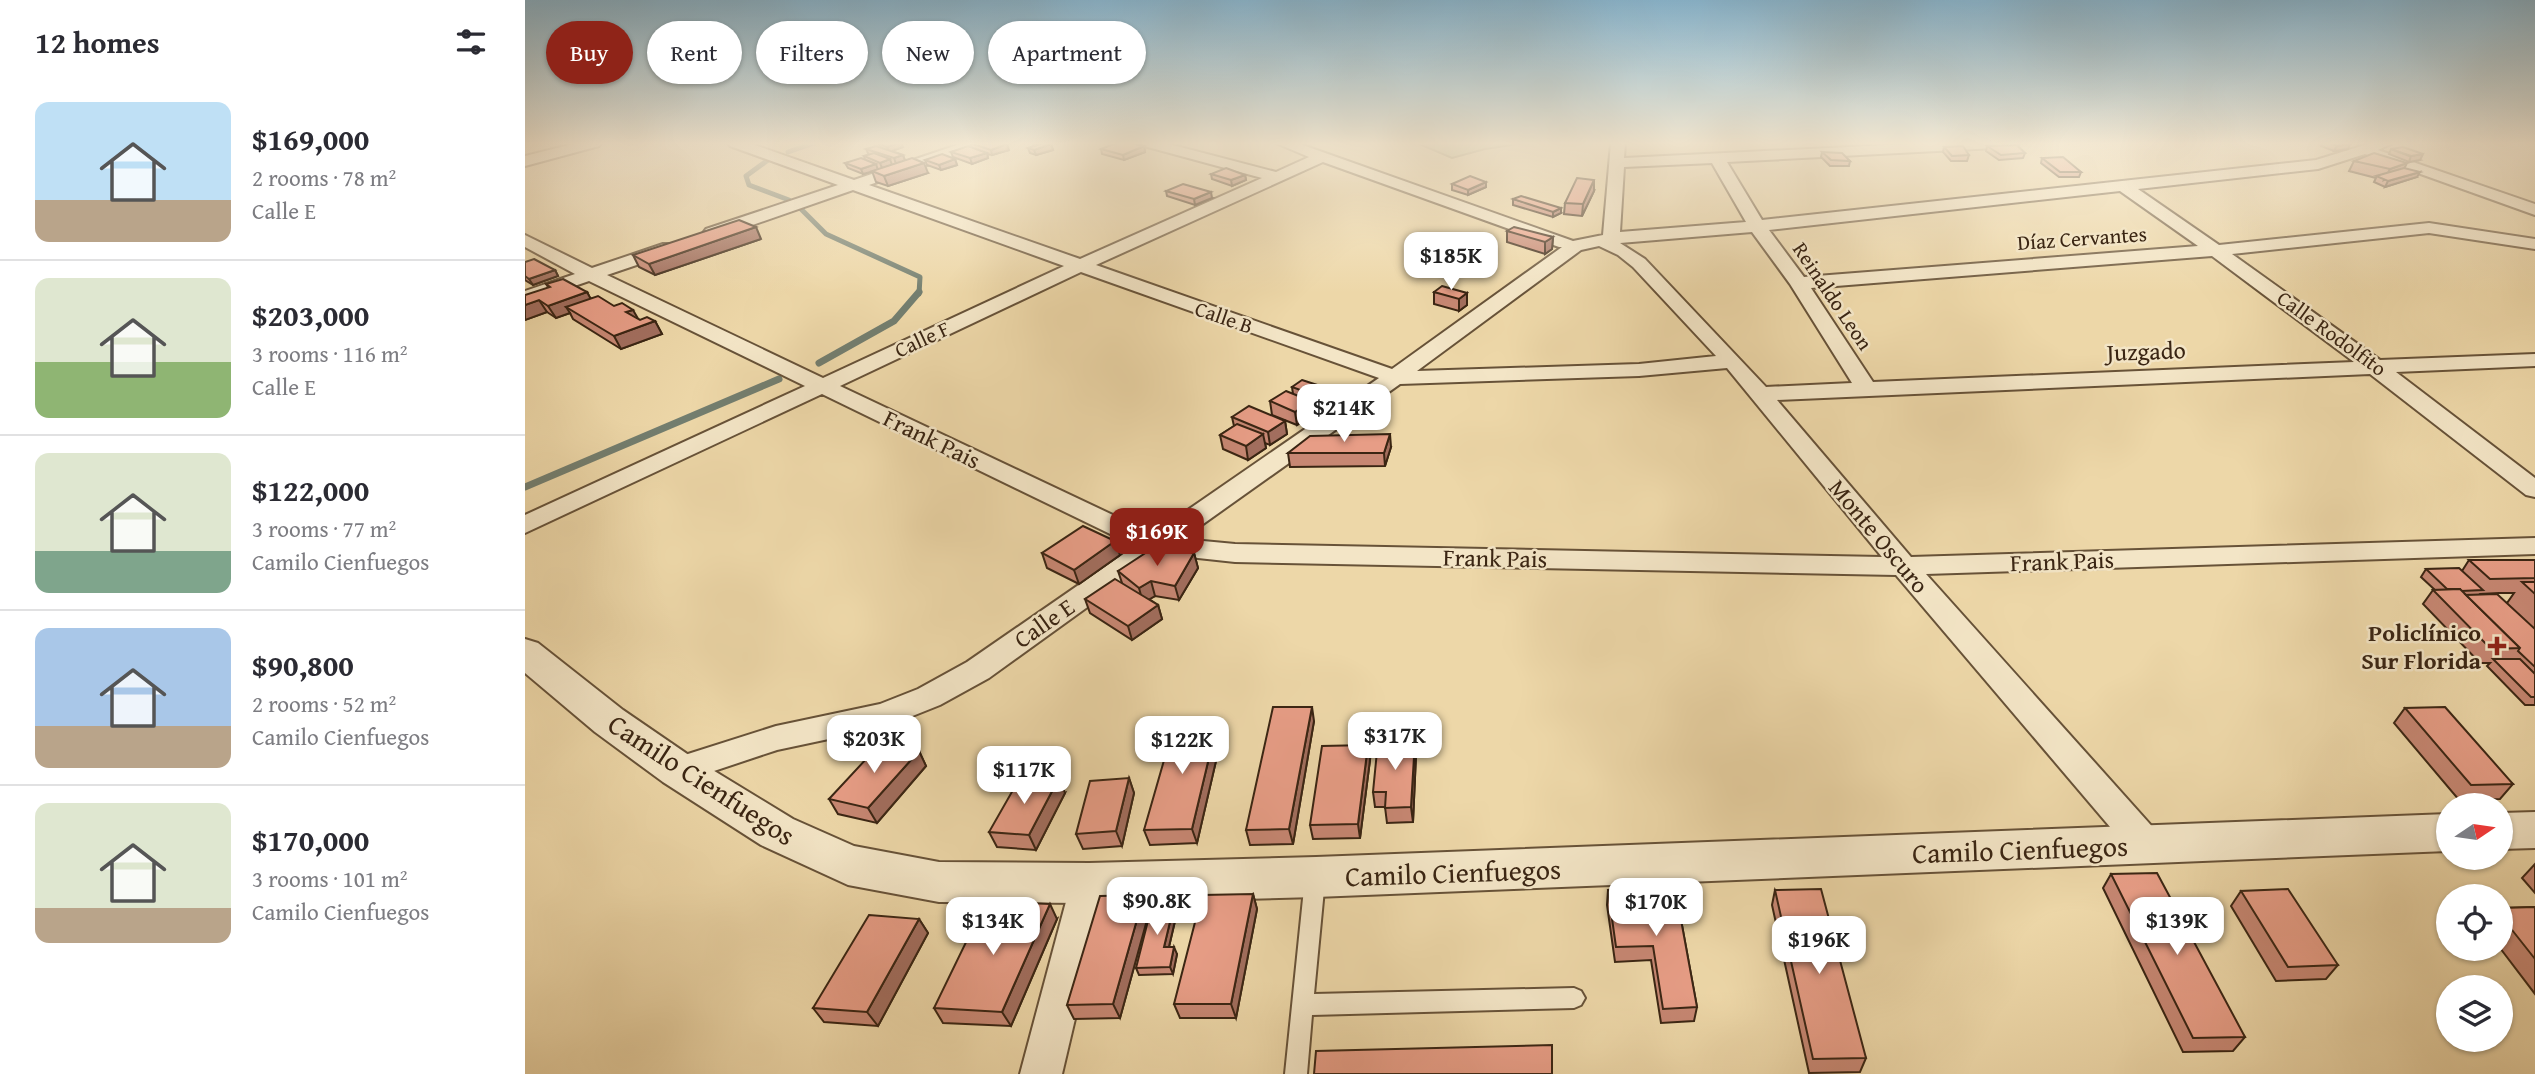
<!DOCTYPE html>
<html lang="en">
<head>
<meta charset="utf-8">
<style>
  body { margin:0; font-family:"Gentium Book Plus",serif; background:#f7f7f7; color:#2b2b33; height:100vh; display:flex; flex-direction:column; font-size:26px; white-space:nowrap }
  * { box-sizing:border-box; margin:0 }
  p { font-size:23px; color:#7c7c81 }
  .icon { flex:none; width:38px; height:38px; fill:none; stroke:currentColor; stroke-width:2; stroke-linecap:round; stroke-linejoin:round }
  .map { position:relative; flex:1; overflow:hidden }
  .details { display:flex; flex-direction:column; background:#fff; width:525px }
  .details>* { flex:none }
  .top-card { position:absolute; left:21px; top:21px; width:665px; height:63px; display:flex; gap:14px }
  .needle { width:46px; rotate:77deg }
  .fabs { position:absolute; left:1911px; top:793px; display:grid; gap:14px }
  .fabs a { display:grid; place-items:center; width:77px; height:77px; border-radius:50%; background:#fff; box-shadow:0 2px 5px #0004; font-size:35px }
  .price { position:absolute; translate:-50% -60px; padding:0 16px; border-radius:14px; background:#fff; color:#222; font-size:23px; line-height:46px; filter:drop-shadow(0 2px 4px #0008) }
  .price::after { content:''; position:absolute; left:50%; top:42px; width:21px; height:16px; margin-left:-10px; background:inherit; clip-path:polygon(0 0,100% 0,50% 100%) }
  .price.selected { background:#8f2418; color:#fff }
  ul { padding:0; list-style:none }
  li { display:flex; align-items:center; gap:21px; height:175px; padding:0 35px }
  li+li { border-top:2px solid #e1e1e2 }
  li span { display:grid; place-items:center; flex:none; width:196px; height:140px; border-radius:14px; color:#555 }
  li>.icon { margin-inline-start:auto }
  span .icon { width:84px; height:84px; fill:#fffc; stroke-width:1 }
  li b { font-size:30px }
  h2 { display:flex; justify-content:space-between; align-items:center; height:84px; padding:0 35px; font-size:30px }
  .tag { padding:0 24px; border-radius:32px; background:#fff; box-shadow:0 2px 5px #0004; font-size:24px; line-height:63px }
  .tag.selected { background:#8f2418; color:#fff }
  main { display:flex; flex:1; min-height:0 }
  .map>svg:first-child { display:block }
  .green { fill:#b3bf8b; stroke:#76724f; stroke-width:2 }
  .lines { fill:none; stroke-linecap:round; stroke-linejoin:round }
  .stream-far1 { stroke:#737e6f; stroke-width:5 }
  .stream { stroke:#737e6f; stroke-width:7 }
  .service-casing { stroke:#675238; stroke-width:4 }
  .minor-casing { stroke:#675238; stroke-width:4 }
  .tertiary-casing { stroke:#675238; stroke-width:4 }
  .service { fill:#f3e5c6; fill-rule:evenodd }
  .minor { fill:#f3e5c6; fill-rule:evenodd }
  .tertiary { fill:#f3e5c6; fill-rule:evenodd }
  .wall { fill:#c78773; stroke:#3a2513; stroke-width:2; fill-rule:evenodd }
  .shaded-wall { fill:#a26e5e; stroke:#3a2513; stroke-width:2 }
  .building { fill:#e79d86; stroke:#3a2513; stroke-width:2 }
  .poi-dot { fill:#8f2418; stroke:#f3e5c6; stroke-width:2.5 }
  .labels { text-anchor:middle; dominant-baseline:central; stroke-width:5; stroke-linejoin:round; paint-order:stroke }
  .far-street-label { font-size:21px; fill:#3a2513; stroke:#f3e5c6 }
  .street-label { font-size:24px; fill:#3a2513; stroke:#f3e5c6 }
  .poi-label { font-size:24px; font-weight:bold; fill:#3a2513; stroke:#f3e5c6; text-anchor:end }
  .near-street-label { font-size:28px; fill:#3a2513; stroke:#f3e5c6 }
</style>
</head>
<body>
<main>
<section class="details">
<h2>12 homes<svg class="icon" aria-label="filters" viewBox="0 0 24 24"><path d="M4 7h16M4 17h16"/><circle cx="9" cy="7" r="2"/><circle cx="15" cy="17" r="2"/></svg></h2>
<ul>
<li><span style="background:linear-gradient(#bfe0f5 70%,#b9a48a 0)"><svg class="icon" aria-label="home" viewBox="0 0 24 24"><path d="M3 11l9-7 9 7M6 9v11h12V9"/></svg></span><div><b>$169,000</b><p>2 rooms · 78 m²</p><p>Calle E</p></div></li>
<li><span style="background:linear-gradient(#dfe7d0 60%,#8fb573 0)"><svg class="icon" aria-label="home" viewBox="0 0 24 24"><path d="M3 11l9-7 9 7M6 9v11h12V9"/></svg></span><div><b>$203,000</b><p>3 rooms · 116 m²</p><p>Calle E</p></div></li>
<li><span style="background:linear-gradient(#dfe7d0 70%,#7fa58c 0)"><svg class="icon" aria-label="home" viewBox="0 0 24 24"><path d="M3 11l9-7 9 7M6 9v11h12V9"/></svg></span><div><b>$122,000</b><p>3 rooms · 77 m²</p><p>Camilo Cienfuegos</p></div></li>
<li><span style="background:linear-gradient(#a9c7e8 70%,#b9a48a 0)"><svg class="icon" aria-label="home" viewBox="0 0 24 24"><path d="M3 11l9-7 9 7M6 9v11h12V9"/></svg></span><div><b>$90,800</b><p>2 rooms · 52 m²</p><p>Camilo Cienfuegos</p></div></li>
<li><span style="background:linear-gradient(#dfe7d0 75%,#b9a48a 0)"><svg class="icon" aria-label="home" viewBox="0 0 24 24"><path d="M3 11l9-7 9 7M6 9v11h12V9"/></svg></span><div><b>$170,000</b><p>3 rooms · 101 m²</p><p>Camilo Cienfuegos</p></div></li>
</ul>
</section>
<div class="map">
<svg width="2010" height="1074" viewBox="0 0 2010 1074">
  <rect width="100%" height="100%" fill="#edd7a8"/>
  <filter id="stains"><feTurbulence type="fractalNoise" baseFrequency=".00286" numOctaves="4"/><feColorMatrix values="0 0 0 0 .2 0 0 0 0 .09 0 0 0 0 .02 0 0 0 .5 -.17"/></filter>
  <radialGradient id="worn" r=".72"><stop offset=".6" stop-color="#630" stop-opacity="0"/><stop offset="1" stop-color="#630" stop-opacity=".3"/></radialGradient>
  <polygon class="green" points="892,143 1000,143 960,149 927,158"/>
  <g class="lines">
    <g class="stream-far1">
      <polyline points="263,152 289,143"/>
      <polyline points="243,160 221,176 224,185 264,200"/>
      <polyline points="275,208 301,234 395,277 394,294"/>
    </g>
    <g class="stream">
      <polyline points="294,363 369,321 394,292"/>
      <polyline points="0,487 254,379"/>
    </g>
    <defs>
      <polygon id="service" points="790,871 797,873 800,879 789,994 1049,988 1056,991 1060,998 1056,1005 1049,1008 787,1015 782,1074 760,1074 780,879 783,873"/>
      <g id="minor">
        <polygon points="52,143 76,143 74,146 0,166 0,156"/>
        <path d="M203,143H224L329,180L438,143H459L457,146L344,185L555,259L737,178L619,146L617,143H640L751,172L784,157L751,143H772L1048,241L1078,235L1086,143H1100L1099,158L1404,143H1496L1489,147L1202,162L1237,220L1791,160L1846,143H1868L1853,150L2010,204V215L1840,154L1793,169L1613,189L1694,245L1904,223L2010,239V249L1904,233L1707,254L1855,360L2010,354V366L1871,372L2010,478V497L2001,495L1845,374L1252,400L1386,557L2010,538V554L1401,574L1632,832L1638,843L1632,854L1620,858L1608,854L1371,575L710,562L636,554L464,678L415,705L360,727L252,750L153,783L141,779L136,770L141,761L251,726L355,704L393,689L442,662L610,546L297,394L0,533V515L280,386L64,281L0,303V291L50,274L0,247V235L67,268L138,244H150L153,248L150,252L82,275L298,378L539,266L328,190L193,237H181L178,233L181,229L313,185L205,146ZM798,162L1034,247H1037L867,369L571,265ZM1187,163L1221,222L1095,232L1099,167ZM1595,191L1673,246L1279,277L1244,230ZM1227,232L1265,284L1327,383L1241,387L1120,259L1095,243ZM1074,246L1093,255L1108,267L1191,356L1114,364L892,371L1056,250ZM1687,256L1829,362L1348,382L1286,288ZM556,272L854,378L628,534L315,386ZM1202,368L1357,557L710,544L657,539L875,384L1114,376Z"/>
        <polygon points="564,867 577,872 582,883 537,1074 495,1074 546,883 551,872"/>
      </g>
      <g id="tertiary">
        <polygon points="0,639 13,643 98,710 168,758 268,819 329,846 414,862 564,863 791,857 1923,814 1923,851 791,897 564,903 414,902 323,885 236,845 138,782 70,732 0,673"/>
        <polygon points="2010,812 2010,848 1976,849 1976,813"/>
      </g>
    </defs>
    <use href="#service" class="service-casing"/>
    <use href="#minor" class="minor-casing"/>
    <use href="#tertiary" class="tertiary-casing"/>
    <use href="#service" class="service"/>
    <use href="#minor" class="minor"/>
    <use href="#tertiary" class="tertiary"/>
  </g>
  <g class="wall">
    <polygon points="445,143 484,150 467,155 462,154 463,158 447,164 428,157 426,152 446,147"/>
    <polygon points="507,143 521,143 526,144 528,150 511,155 505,153 503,148 512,145"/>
    <polygon points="1797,143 1824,143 1823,149 1809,151 1796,146"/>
    <polygon points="354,144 378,147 366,151 378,155 380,160 403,173 363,186 351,182 347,171 338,174 323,168 320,163 340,160 339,156 344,155 341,149 356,148"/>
    <polygon points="619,146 620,152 599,160 577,154 576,149"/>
    <polygon points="1462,146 1500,153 1498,158 1474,160 1461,151"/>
    <polygon points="1419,147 1444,155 1442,161 1426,161 1418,152"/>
    <polygon points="1866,149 1895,160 1884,162 1864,154"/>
    <polygon points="1297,152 1325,161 1324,166 1305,166 1296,157"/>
    <polygon points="1517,158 1556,172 1554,177 1534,177 1516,163"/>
    <polygon points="430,159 432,165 416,170 402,165 400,160"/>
    <polygon points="1829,161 1879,168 1892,177 1860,187 1849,182 1851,178 1824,171"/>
    <polygon points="686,174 720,175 721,180 707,186 687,179"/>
    <polygon points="961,182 961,187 943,195 927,190 927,184"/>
    <polygon points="641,191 687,198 670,205 642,196"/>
    <polygon points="1069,191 1057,216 1039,214 1040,203"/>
    <polygon points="988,199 1036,213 1028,217 988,205"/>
    <polygon points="982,231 1028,237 1027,249 1020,254 982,242"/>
    <polygon points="236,239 130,275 114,267 108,255"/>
    <polygon points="0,262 30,270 33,276 8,285 0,280"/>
    <polygon points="21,284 62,292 65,298 115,320 130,321 137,334 96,349 48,319 45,313 31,318 22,312 0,320 23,287"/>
    <polygon points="909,292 942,293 942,305 934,311 909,304"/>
    <polygon points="767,387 805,389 806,402 795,410 787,407 788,414 772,425 747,415 745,401 768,394"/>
    <polygon points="707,417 760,421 762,434 745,445 740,443 741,448 723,460 698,449 695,435 709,426"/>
    <polygon points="866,447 860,466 765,467 763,453"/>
    <polygon points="517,553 595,555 554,584 522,568"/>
    <polygon points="669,553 673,568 654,600 630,596 624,599 633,605 637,619 607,640 565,613 560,599 597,583 593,571"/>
    <path d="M1944,560H2010V705H2000L1962,666L1965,663H1955L1898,604L1908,590H1910L1896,577L1901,569L1937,571ZM1974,593H1989L1982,603L1954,595L1955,594Z"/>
    <polygon points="1880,708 1988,784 1975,799 1934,800 1869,723"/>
    <polygon points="693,720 697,735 672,843 625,845 619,830"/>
    <polygon points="789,721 768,844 725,845 721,830"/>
    <polygon points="890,740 891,755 888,822 862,823 860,807 850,807 848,792"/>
    <polygon points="394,751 401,766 352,823 313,814 304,799"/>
    <polygon points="845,760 835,838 788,839 785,825"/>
    <polygon points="604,778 609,793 597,846 558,849 551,834"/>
    <polygon points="540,793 511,850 472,847 464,832"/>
    <polygon points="2010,864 2010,893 1997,878"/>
    <polygon points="1586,874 1720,1037 1708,1051 1658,1052 1578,888"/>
    <polygon points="1150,887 1172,1007 1169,1021 1136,1023 1126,960 1090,962 1082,905 1083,890"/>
    <polygon points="1250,890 1341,1058 1335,1072 1284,1073 1247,905"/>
    <polygon points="1716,891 1813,965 1801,979 1751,981 1706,906"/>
    <polygon points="728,894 732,909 711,1018 655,1018 649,1004"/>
    <polygon points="619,895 625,909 595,1018 549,1019 542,1005"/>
    <polygon points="650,901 653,908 644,947 652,954 648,974 614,975 611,968"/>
    <polygon points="2010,907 2010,994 1975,948 1976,908"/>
    <polygon points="394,919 403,933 353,1026 299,1022 288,1008"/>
    <polygon points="532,919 486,1026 418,1023 409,1008"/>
  </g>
  <g class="shaded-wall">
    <polygon points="374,143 376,143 378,147 364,152 362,147"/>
    <polygon points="482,144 484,150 467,155 466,150"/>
    <polygon points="526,144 528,150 511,155 509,150"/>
    <polygon points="1825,144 1823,149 1809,151 1812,146"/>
    <polygon points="619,146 620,152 599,160 598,155"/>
    <polygon points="462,153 463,158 447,164 445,158"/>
    <polygon points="1898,154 1895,160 1884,162 1886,156"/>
    <polygon points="378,155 380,161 371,164 369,158"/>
    <polygon points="365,159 367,165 357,168 355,163"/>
    <polygon points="430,159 432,165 416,170 414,165"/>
    <polygon points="399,163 403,173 363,186 359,176"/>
    <polygon points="1882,163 1877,173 1859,180 1865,169"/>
    <polygon points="351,164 353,170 338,174 336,169"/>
    <polygon points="1895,172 1892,177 1860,187 1863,181"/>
    <polygon points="720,175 721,180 707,186 706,180"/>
    <polygon points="1069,180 1069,191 1057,216 1058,204"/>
    <polygon points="961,182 961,187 943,195 943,190"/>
    <polygon points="686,192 687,198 670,205 669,199"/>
    <polygon points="1036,208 1036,213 1028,217 1028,212"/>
    <polygon points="231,227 236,239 130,275 124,264"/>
    <polygon points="1028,237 1027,249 1020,254 1020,242"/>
    <polygon points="30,270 33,276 8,285 4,279"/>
    <polygon points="62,292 69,305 41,307 45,313 31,318 23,306"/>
    <polygon points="942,293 942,305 934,311 934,299"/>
    <polygon points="14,300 22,312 0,320 0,305"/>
    <polygon points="108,310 115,322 101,312"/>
    <polygon points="130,321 137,334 96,349 89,336"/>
    <polygon points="805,389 806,402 795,410 794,397"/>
    <polygon points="786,401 788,414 772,425 770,412"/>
    <polygon points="760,421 762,434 745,445 743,432"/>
    <polygon points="738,434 741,448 723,460 721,446"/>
    <polygon points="865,434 866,447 860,466 859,453"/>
    <polygon points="590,541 595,555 554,584 549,570"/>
    <polygon points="669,553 673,568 654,600 650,586"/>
    <polygon points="626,581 630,596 618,603 614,588"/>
    <polygon points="633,605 637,619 607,640 603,626"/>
    <polygon points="787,707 789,721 768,844 764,829"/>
    <polygon points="693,720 697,735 672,843 667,829"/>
    <polygon points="890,740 891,755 888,822 886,807"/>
    <polygon points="843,745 845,760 835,838 833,824"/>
    <polygon points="394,751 401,766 352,823 343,808"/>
    <polygon points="534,778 540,793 511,850 504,835"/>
    <polygon points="604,778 609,793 597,846 591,831"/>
    <polygon points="728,894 732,909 711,1018 706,1004"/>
    <polygon points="619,895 625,909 595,1018 588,1004"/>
    <polygon points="650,901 653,908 642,955 639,947"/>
    <polygon points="525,904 532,919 486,1026 477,1012"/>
    <polygon points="394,919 403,933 353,1026 342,1012"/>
    <polygon points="649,947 652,954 648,974 645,967"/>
  </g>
  <g class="building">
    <polygon points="358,143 374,143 362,147 354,144"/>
    <polygon points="445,143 477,143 482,144 466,150"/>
    <polygon points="519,143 526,144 509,150 503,148"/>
    <polygon points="591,143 606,143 619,146 598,155 576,149"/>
    <polygon points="1805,143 1824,143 1825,144 1812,146"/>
    <polygon points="1492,145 1500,153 1476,155 1462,146"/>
    <polygon points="351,146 378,155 369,158 341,149"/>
    <polygon points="443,146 462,153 445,158 426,152"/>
    <polygon points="1438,146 1444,155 1427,156 1419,147"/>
    <polygon points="1878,147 1898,154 1886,156 1866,149"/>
    <polygon points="1297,152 1317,153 1325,161 1306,160"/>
    <polygon points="349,153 365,159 355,163 339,156"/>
    <polygon points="1849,153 1882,163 1865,169 1829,161"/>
    <polygon points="417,154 430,159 414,165 400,160"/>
    <polygon points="1538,157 1556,172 1535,172 1517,158"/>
    <polygon points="336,158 351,164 336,169 320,163"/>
    <polygon points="387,158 399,163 359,176 347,171"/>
    <polygon points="701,168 720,175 706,180 686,174"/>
    <polygon points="1879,168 1895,172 1863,181 1851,176"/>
    <polygon points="945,176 961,182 943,190 927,184"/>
    <polygon points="1052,178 1069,180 1058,204 1040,203"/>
    <polygon points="658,184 686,192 669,199 641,191"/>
    <polygon points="996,196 1036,208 1028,212 988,199"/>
    <polygon points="214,220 231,227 124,264 108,255"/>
    <polygon points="989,227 1028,237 1020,242 982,231"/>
    <polygon points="9,259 30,270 4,279 0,276 0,262"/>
    <polygon points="38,279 62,292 23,306 14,300 0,305 0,295 25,287 21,284"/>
    <polygon points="917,286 942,293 934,299 909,292"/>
    <polygon points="73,296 89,306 97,303 108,310 101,312 115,320 122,317 130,321 89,336 41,307"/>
    <polygon points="777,380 805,389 794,397 767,387"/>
    <polygon points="761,391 786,401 770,412 745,401"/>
    <polygon points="724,406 760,421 743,432 707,417"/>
    <polygon points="712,424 738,434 721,446 695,435"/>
    <polygon points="865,434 859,453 763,453 785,436"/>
    <polygon points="558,526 590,541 549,570 517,553"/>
    <polygon points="622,552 669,553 650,586 626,581 614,588 593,571"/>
    <polygon points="1944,560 2010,560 2010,578 1965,579"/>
    <polygon points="1934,568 1958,590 1936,591 1935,589 1922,589 1901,569"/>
    <polygon points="590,579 633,605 603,626 560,599"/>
    <polygon points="1997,582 2010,582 2010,594"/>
    <polygon points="1935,589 1995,648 1966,649 1908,590"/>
    <polygon points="1972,594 2010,629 2010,667 1993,651 1995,648 1941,595"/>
    <polygon points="1968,659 1995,659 2010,674 2010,697 2006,697"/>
    <polygon points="748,707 787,707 764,829 721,830"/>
    <polygon points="1920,707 1988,784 1946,785 1880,708"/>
    <polygon points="693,720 667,829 619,830 650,722"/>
    <polygon points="890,740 886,807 860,808 861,792 848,792 853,741"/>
    <polygon points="356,743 394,751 343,808 304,799"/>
    <polygon points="843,745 833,824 785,825 797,746"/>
    <polygon points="496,776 534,778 504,835 464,832"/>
    <polygon points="604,778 591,831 551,834 565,781"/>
    <polygon points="1632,873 1720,1037 1668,1038 1586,874"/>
    <polygon points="1150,887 1172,1007 1138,1009 1128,946 1091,947 1083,890"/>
    <polygon points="1296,889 1341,1058 1288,1059 1250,890"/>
    <polygon points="1763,889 1813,965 1763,967 1716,891"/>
    <polygon points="728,894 706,1004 649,1004 677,895"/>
    <polygon points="619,895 588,1004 542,1005 575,896"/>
    <polygon points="461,901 525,904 477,1012 409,1008"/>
    <polygon points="628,901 650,901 639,947 649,947 645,967 611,968"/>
    <polygon points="2010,907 2010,959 1976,916 1976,908"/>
    <polygon points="344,915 394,919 342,1012 288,1008"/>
    <polygon points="1027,1045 1027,1074 789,1074 791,1051"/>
  </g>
  <linearGradient id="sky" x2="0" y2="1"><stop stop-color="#88b6d0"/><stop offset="0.49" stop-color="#f7edd8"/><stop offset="1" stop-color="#f7edd8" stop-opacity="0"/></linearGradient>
  <rect width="2010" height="293" fill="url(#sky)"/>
  <path class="poi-dot" d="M1968.5 635.5h7v7h7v7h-7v7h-7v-7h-7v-7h7z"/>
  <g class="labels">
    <g class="far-street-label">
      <text transform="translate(1557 238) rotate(-4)">Díaz Cervantes</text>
      <text transform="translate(1308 296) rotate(56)">Reinaldo Leon</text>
      <text transform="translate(699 317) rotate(19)">Calle B</text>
      <text transform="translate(1807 333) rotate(36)">Calle Rodolfito</text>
      <text transform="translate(397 339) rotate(-25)">Calle F</text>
    </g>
    <g class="street-label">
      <text transform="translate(1621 351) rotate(-2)">Juzgado</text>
      <text transform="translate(407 439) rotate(26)">Frank Pais</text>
      <text transform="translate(1354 536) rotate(50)">Monte Oscuro</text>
      <text transform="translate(970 558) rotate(1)">Frank Pais</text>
      <text transform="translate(1537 561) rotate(-2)">Frank Pais</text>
      <text transform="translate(519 623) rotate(-35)">Calle E</text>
    </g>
    <g class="poi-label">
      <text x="1956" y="632">Policlínico<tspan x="1956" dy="28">Sur Florida</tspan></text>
    </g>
    <g class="near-street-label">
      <text transform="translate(177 779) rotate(33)">Camilo Cienfuegos</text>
      <text transform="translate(1495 849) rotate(-2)">Camilo Cienfuegos</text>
      <text transform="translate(928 872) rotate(-2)">Camilo Cienfuegos</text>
    </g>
  </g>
  <rect width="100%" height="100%" filter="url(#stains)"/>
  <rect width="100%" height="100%" fill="url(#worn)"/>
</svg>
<div class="fabs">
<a><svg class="needle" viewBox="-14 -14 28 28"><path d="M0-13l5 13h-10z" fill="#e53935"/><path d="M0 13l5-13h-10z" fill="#7c7c81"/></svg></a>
<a><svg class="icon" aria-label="locate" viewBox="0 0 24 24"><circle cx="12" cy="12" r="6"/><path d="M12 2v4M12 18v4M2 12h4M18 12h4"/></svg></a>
<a><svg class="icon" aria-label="layers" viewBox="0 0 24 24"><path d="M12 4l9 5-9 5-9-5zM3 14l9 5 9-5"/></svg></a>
</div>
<b class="price" style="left:926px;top:292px">$185K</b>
<b class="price" style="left:819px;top:444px">$214K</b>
<b class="price selected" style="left:632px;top:568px">$169K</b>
<b class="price" style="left:870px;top:772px">$317K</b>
<b class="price" style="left:349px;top:775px">$203K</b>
<b class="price" style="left:657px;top:776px">$122K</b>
<b class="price" style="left:499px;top:806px">$117K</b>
<b class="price" style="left:632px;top:937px">$90.8K</b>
<b class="price" style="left:1131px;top:938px">$170K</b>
<b class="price" style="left:468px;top:957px">$134K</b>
<b class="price" style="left:1652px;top:957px">$139K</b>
<b class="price" style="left:1294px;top:976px">$196K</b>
<div class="top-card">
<a class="tag selected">Buy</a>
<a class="tag">Rent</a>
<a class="tag">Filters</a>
<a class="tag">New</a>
<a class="tag">Apartment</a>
</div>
</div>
</main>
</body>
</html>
